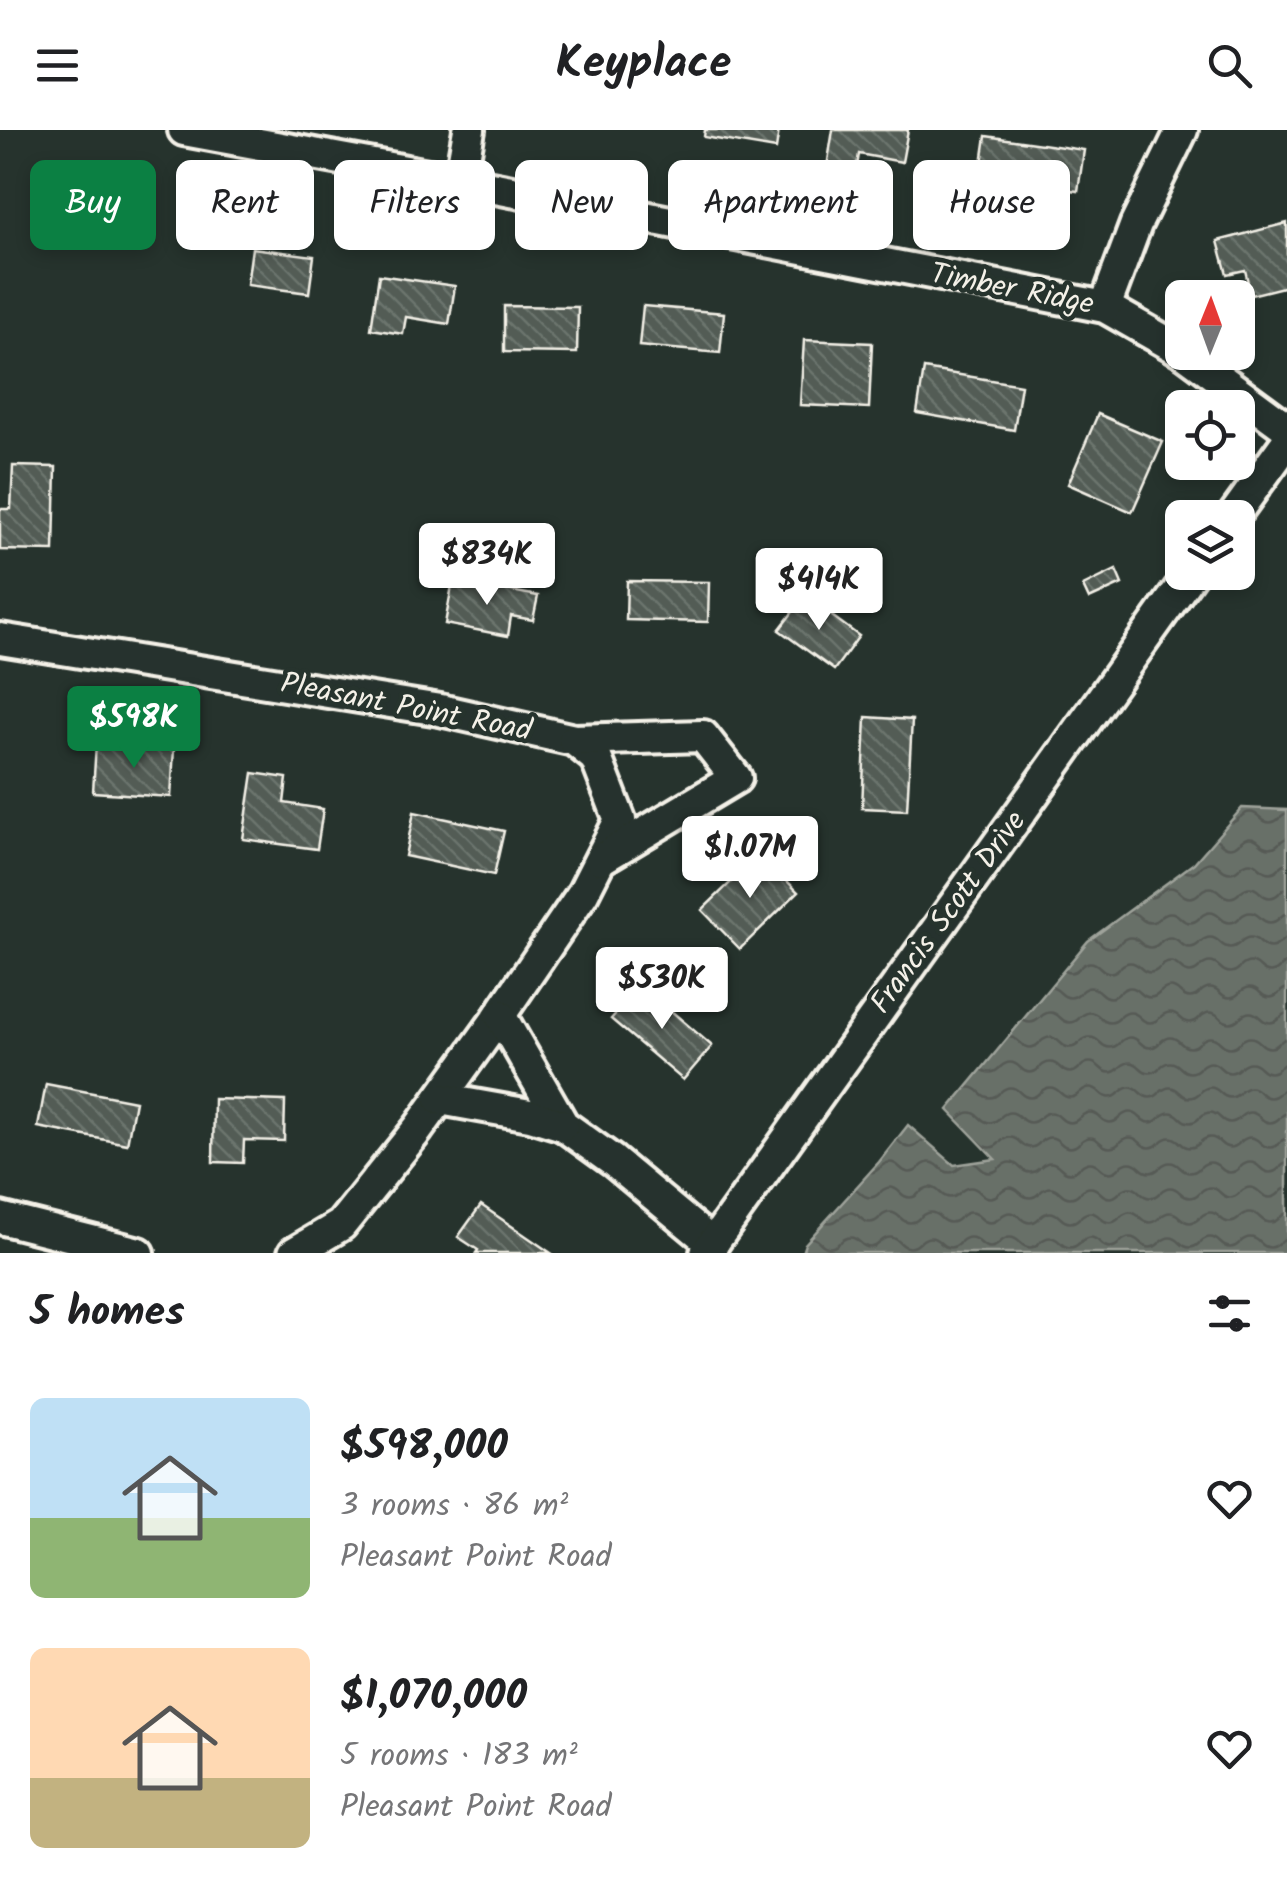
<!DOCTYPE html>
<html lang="en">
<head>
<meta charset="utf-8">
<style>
  body { margin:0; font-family:Kalam,sans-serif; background:#f2f2f2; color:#202124; height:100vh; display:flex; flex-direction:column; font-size:38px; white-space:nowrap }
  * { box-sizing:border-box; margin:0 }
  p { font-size:32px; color:#757577 }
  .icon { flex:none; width:55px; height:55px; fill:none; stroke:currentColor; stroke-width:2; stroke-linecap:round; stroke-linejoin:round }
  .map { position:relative; height:1123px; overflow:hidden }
  .details { display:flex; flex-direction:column; background:#fff; flex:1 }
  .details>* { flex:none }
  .banner { position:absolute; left:30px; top:30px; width:1228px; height:90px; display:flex; gap:20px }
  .needle { width:65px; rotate:1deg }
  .controls { position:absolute; left:1165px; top:150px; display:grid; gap:20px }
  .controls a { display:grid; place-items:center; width:90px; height:90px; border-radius:15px; background:#fff; box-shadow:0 5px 15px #0003; font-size:50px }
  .price { position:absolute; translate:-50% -85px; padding:0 22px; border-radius:10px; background:#fff; color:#222; font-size:32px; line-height:65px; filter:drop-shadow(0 2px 5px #0008) }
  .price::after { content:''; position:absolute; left:50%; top:60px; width:30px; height:22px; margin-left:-15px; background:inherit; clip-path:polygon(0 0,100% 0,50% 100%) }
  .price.on { background:#0b8043; color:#fff }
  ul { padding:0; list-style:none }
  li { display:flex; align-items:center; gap:30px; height:250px; padding:0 30px }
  li span { display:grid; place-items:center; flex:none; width:280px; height:200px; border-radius:15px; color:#555 }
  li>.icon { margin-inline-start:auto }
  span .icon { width:120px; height:120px; fill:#fffc; stroke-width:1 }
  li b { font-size:42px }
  h2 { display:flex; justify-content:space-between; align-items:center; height:120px; padding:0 30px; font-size:42px }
  .chip { padding:0 35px; border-radius:15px; background:#fff; box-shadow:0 5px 15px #0003; font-size:35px; line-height:90px }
  .chip.on { background:#0b8043; color:#fff }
  header { display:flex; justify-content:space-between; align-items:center; height:130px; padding:0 30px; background:#fff; font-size:45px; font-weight:700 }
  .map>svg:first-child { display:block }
  .water { fill:url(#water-waves); stroke:#9fa39b; stroke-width:2.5 }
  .building { fill:url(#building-back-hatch); stroke:#f4f1e8; stroke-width:2.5 }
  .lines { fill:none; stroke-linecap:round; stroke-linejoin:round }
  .street-casing { stroke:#f4f1e8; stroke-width:38 }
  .street { stroke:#26332d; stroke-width:30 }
  .labels { text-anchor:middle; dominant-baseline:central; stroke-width:9; stroke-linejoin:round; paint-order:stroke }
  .street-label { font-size:30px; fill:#f4f1e8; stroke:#26332d }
</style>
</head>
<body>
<header><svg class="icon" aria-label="menu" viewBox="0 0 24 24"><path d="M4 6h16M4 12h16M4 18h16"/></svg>Keyplace<svg class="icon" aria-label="search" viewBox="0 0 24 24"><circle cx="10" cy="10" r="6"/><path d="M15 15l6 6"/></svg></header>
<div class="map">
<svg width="1287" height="1123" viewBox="0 0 1287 1123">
  <defs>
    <pattern id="water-waves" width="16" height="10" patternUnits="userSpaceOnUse" patternTransform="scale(2.5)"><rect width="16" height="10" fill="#676f68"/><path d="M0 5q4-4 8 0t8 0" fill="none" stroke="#565a55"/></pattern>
    <pattern id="building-back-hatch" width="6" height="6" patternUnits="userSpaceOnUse" patternTransform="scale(2.5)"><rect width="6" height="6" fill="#525c55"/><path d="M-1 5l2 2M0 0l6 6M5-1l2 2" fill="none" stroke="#6c746d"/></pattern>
  </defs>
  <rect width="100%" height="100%" fill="#26332d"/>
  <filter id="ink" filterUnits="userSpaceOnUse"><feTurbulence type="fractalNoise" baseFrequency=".01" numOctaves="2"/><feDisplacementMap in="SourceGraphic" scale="20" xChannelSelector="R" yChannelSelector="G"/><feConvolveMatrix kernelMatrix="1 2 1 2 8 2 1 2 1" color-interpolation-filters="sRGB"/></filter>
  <g filter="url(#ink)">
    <polygon class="water" points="1242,678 1287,680 1287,1123 802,1123 805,1114 879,1032 908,995 954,1035 995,1029 948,980 1088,811 1194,733"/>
    <g class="building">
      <polygon points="705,0 779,0 776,19 704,7"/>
      <polygon points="833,0 908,0 902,32 859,24 856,42 827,37"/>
      <polygon points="986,6 1084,20 1078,61 980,47"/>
      <polygon points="1287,93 1287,156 1251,165 1245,140 1227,144 1218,111"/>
      <polygon points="252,118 314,126 309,163 247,155"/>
      <polygon points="379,145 455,156 449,194 406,187 403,204 371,199"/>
      <polygon points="504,176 578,177 577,223 504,222"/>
      <polygon points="643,176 724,183 720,223 639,216"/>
      <polygon points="804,210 872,213 869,278 800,275"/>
      <polygon points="924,239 1021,255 1014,300 917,283"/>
      <polygon points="1098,284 1163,312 1132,382 1068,354"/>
      <polygon points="13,336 56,337 54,421 0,420 0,379 11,379"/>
      <polygon points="1116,440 1122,454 1089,469 1083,456"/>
      <polygon points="453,450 538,466 533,490 511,486 508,506 445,494"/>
      <polygon points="627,451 709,452 708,492 626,490"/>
      <polygon points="805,466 859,506 834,540 779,500"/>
      <polygon points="866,587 912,590 907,680 862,678"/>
      <polygon points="96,614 174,619 171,667 93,662"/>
      <polygon points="253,643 287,648 284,673 323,679 317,719 243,709"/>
      <polygon points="414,682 504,701 494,745 405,726"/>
      <polygon points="760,724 798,762 740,819 702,780"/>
      <polygon points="641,855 712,916 683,950 611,889"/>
      <polygon points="46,954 135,971 127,1014 38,997"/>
      <polygon points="214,969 285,971 284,1011 244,1010 243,1033 213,1032"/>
      <polygon points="481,1075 551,1123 476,1123 478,1120 458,1107"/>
    </g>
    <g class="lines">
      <defs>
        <g id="street">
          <polyline points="184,0 460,51 1105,177 1182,221"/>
          <polyline points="460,51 469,0"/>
          <polyline points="1105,177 1136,94 1182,0"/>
          <polyline points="1184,222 1287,298"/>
          <polyline points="1232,388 1287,312"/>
          <polyline points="0,509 440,580 574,610 596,628 620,690 583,763 500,885 418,999 341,1095 294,1123"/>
          <polyline points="574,610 703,606 736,648 601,729"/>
          <polyline points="500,885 563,995 613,1031 713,1114"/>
          <polyline points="440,969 530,985 563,995"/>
          <polyline points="0,1088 139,1123"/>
          <polyline points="706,1123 1192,442"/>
        </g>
      </defs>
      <use href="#street" class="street-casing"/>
      <use href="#street" class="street"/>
    </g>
  </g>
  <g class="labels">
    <g class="street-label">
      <text transform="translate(1012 160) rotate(11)">Timber Ridge</text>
      <text transform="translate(406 578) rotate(11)">Pleasant Point Road</text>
      <text transform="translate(949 783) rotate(-54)">Francis Scott Drive</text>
    </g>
  </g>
</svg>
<div class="controls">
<a><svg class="needle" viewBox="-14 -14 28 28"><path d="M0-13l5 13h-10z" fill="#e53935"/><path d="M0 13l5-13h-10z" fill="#757577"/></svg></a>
<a><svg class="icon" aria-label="locate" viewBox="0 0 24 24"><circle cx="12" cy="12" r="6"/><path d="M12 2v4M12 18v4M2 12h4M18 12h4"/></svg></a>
<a><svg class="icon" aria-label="layers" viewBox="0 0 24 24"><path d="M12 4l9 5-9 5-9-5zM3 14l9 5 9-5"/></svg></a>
</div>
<b class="price" style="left:487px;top:478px">$834K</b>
<b class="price" style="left:819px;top:503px">$414K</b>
<b class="price on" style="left:134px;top:641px">$598K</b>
<b class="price" style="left:750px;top:771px">$1.07M</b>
<b class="price" style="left:662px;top:902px">$530K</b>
<div class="banner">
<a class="chip on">Buy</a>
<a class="chip">Rent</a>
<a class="chip">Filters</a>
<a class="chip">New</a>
<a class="chip">Apartment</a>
<a class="chip">House</a>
</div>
</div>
<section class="details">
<h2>5 homes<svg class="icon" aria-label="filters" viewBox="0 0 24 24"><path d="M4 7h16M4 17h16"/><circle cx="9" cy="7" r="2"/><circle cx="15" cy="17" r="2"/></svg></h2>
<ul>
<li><span style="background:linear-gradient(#bfe0f5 60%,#8fb573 0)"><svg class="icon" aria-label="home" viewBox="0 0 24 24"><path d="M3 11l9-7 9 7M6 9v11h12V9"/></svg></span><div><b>$598,000</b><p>3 rooms · 86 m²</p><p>Pleasant Point Road</p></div><svg class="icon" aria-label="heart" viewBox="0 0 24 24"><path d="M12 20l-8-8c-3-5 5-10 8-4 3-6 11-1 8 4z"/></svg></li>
<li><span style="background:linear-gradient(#ffd9b3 65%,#c2b280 0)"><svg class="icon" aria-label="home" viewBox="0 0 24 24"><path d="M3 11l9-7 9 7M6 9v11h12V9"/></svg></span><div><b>$1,070,000</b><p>5 rooms · 183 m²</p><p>Pleasant Point Road</p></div><svg class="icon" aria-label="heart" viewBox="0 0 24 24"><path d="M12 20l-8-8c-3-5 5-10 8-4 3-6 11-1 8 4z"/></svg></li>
</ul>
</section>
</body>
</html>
